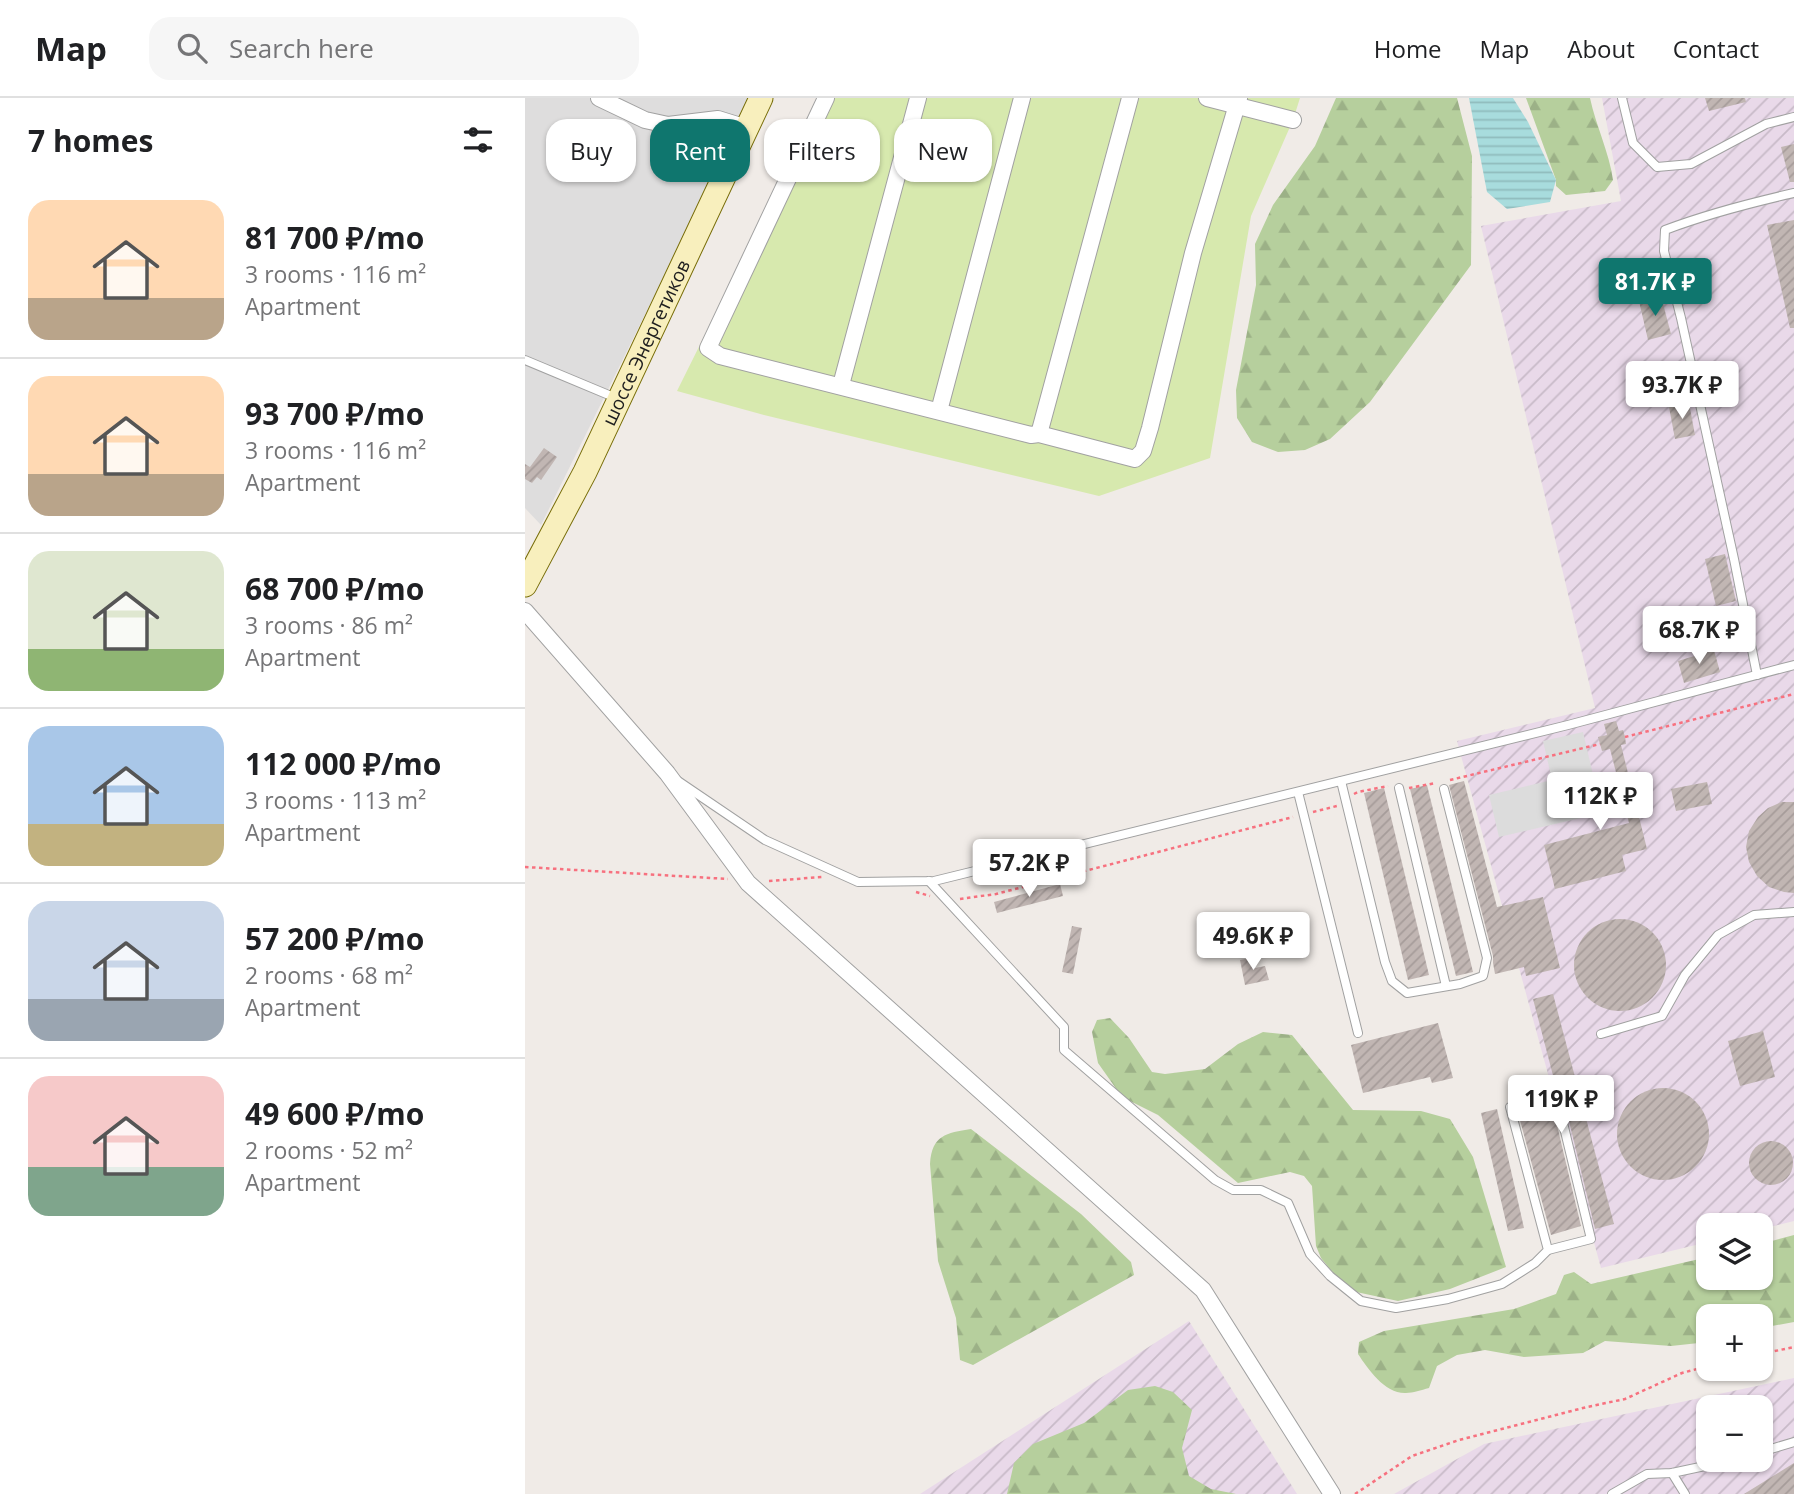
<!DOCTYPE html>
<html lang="en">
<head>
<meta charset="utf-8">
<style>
  body { margin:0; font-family:"Open Sans",sans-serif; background:#f6f6f6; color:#202124; height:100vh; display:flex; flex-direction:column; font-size:26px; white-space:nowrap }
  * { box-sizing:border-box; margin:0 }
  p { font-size:23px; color:#757577 }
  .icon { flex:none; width:38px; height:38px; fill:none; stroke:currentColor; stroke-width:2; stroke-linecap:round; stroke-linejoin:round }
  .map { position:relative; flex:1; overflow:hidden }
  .sheet { display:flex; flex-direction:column; background:#fff; width:525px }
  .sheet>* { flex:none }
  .guide { position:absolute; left:21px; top:21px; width:665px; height:63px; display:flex; gap:14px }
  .fabs { position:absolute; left:1171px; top:1115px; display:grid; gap:14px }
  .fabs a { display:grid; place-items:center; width:77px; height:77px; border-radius:14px; background:#fff; box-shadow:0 2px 5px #0004; font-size:35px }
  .price { position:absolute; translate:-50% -60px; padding:0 16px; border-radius:7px; background:#fff; color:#222; font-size:23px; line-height:46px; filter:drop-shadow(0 2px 4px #0008) }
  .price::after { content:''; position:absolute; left:50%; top:42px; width:21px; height:16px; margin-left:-10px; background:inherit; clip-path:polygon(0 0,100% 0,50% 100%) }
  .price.current { background:#0f766e; color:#fff }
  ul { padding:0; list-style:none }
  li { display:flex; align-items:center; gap:21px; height:175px; padding:0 28px }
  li+li { border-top:2px solid #e0e0e0 }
  li span { display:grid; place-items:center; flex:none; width:196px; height:140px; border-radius:21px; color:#555 }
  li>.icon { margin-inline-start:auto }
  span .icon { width:84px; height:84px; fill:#fffc; stroke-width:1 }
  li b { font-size:30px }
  h2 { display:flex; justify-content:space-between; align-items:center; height:84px; padding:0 28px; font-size:30px }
  .chip { padding:0 24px; border-radius:21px; background:#fff; box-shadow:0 2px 5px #0004; font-size:24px; line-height:63px }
  .chip.current { background:#0f766e; color:#fff }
  header { display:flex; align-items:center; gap:42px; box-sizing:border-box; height:98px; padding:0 35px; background:#fff; border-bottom:2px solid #e0e0e0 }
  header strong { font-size:33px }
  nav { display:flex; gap:38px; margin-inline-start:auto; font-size:24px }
  .search { width:490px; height:63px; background:#f6f6f6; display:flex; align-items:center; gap:18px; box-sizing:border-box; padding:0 24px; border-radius:21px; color:#757577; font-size:26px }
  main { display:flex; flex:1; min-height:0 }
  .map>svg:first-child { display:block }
  .residential { fill:#dedddd }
  .industrial { fill:url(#industrial-furrows); fill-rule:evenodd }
  .grass { fill:#d7e9ae }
  .forest { fill:url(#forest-firs) }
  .parking { fill:#dcdcdc }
  .water { fill:url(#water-rules) }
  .building { fill:url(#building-hatch) }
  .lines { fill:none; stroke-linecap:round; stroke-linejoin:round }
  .lane-casing { stroke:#a1a1a1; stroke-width:10 }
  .street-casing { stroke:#a1a1a1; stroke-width:18 }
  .secondary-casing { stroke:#776c07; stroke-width:25 }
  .path { stroke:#f7717f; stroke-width:2.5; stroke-dasharray:3.5 3.5; stroke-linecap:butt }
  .lane { stroke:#fff; stroke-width:8 }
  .street { stroke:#fff; stroke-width:16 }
  .secondary { stroke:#f8efbd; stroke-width:23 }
  .labels { text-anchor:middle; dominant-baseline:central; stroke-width:5; stroke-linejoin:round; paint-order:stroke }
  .street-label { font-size:19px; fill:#202020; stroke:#fff }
</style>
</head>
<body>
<header>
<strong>Map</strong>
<div class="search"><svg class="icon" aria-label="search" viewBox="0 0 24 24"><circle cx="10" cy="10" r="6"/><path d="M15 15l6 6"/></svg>Search here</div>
<nav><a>Home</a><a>Map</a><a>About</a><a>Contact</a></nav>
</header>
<main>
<section class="sheet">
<h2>7 homes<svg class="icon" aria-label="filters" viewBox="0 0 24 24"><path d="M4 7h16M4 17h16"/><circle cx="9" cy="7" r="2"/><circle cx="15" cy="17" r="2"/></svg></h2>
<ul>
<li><span style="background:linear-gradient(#ffd9b3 70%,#b9a48a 0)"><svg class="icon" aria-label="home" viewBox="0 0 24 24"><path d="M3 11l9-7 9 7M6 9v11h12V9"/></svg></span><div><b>81 700 ₽/mo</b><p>3 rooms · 116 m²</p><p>Apartment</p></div></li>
<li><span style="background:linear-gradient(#ffd9b3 70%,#b9a48a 0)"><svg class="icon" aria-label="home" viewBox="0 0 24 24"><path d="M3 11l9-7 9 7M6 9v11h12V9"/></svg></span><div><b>93 700 ₽/mo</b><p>3 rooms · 116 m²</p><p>Apartment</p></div></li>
<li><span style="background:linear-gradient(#dfe7d0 70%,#8fb573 0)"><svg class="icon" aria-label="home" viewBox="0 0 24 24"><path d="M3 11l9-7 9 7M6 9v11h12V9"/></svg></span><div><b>68 700 ₽/mo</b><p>3 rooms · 86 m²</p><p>Apartment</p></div></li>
<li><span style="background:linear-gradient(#a9c7e8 70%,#c2b280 0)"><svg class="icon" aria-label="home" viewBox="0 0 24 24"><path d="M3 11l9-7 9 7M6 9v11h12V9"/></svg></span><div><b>112 000 ₽/mo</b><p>3 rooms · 113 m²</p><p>Apartment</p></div></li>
<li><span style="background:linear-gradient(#c9d6e8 70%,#9aa5b1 0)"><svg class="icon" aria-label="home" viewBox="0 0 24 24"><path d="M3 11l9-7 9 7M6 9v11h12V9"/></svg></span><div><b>57 200 ₽/mo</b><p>2 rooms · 68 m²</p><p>Apartment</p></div></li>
<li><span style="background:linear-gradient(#f6c9c9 65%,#7fa58c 0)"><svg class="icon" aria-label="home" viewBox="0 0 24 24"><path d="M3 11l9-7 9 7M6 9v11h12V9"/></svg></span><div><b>49 600 ₽/mo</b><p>2 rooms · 52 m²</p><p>Apartment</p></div></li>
</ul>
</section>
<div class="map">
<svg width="1269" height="1396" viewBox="0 0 1269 1396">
  <defs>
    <pattern id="industrial-furrows" width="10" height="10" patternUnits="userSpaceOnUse" patternTransform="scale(1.75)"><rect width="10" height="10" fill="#e9d9e9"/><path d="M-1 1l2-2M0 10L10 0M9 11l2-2" fill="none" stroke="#c8bac8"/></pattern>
    <pattern id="forest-firs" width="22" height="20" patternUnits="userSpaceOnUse" patternTransform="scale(1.75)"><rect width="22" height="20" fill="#b6cf9d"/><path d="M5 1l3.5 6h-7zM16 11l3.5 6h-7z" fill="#9cb187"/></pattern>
    <pattern id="water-rules" width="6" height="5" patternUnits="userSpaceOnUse" patternTransform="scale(1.75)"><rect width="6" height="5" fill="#a8dcdd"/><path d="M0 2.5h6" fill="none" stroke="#90bcbd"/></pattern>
    <pattern id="building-hatch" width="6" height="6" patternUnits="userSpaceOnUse" patternTransform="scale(1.75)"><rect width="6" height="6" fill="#c1b6b3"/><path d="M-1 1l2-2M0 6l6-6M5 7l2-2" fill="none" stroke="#a69c9a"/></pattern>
  </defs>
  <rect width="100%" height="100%" fill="#f0ebe7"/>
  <polygon class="residential" points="0,0 227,0 16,427 0,410"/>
  <g class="industrial">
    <polygon points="1077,0 1269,0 1269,1123 1236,1131 1236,1127 1183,1127 1183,1144 1076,1170 932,643 1070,610 956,128 1096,103"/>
    <polygon points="664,1223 772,1396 395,1396"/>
    <path d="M1269,1280V1396H869L959,1346ZM1183,1309H1236V1362H1183Z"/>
  </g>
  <polygon class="grass" points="294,0 775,0 768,22 726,118 685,360 574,398 239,317 152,293 240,116"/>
  <g class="forest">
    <polygon points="811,0 932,0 947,58 946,167 845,304 805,341 780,352 753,354 727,344 712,320 711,292 731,187 730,146 748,107 790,48"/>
    <path d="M1001,0H1065C1071,28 1084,54 1088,82L1080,93L1041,97L1031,88V82Z"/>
    <polygon points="585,920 604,940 627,974 640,976 680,971 713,946 738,934 767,937 828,1012 896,1013 925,1021 948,1059 981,1169 925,1191 873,1203 822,1192 796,1160 791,1148 787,1088 779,1078 765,1074 713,1085 633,1017 597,999 573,965 567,934 572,922"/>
    <path d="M446,1031L556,1116L606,1164L609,1177L448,1267L435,1262L431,1220L413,1163L405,1066C407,1037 421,1035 446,1031Z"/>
    <path d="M1269,1137V1224L1236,1230V1218H1183V1244L1146,1248L1080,1243L1058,1255L999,1259L960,1252L932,1257L912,1268L904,1290C896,1292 888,1295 881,1295C860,1296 843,1271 833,1256L834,1244L859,1233L989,1211L1031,1196L1039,1177L1049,1174L1066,1186L1183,1159V1180H1236V1146Z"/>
    <polygon points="630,1288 648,1294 667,1312 657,1350 664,1378 686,1391 711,1396 482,1396 489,1365 508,1346 559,1325 603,1292"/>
  </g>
  <polygon class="parking" points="1058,634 1077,715 974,739 964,697 1027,682 1018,643"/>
  <polygon class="water" points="944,0 988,0 1003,24 1031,82 1025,104 982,111 962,94"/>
  <g class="building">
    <polygon points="1180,0 1220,0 1221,4 1184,13"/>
    <polygon points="66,33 92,49 77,73 51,57"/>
    <polygon points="1269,46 1269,84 1265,84 1256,49"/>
    <polygon points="1269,122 1269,230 1265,230 1242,127"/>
    <polygon points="1136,198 1146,236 1123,242 1114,203"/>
    <polygon points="1164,305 1170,337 1150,341 1144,309"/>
    <polygon points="19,350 32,359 16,382 12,379 7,385 0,381 0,366 5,369"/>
    <polygon points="1200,456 1211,503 1191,508 1180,461"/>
    <polygon points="1189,552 1195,574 1159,585 1153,563"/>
    <polygon points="1091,623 1094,633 1098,632 1100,639 1101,646 1096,647 1122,751 1097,757 1101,773 1030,791 1019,747 1104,725 1085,651 1077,653 1073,639 1082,637 1079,626"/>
    <polygon points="939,683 972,809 1018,799 1035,870 1001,878 999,869 970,876 968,865 968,858 924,687"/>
    <polygon points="1182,684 1187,706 1151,713 1146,691"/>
    <polygon points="902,687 948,874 931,878 885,691"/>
    <polygon points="859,690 904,877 883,882 839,695"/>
    <polygon points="1257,704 1269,704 1269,795 1259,794 1244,789 1232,778 1224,764 1221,749 1224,733 1233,719 1243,710"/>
    <polygon points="535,786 538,798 472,815 469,804"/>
    <circle cx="1095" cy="867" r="46"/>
    <polygon points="547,828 557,830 548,876 537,874"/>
    <polygon points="727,860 730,870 740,868 744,882 720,887 715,862"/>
    <polygon points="1028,896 1089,1126 1070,1131 1037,994 1035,991 1030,990 1026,992 1025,998 1056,1128 1026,1137 989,1000 1031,989 1008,901"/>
    <polygon points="913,925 928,980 907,985 905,979 838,995 826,947"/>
    <polygon points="1238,933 1250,979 1215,988 1203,943"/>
    <circle cx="1138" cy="1036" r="46"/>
    <polygon points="972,1011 999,1130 983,1133 956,1015"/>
    <circle cx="1246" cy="1065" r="22"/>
    <polygon points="1269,1365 1269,1396 1219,1396"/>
  </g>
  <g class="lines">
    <defs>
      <g id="lane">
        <polyline points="1097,0 1108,45 1132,69 1166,66 1241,26 1269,19"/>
        <polyline points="0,262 91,300"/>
        <path d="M1232,577L1209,461L1156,220L1139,153L1140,132C1182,116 1225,105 1269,95"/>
        <polyline points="153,683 240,742 333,784 409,783 1043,627 1269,567"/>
        <polyline points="816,683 860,864 867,883 882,895 935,886 958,878 962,860 919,691"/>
        <polyline points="874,690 921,888"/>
        <polyline points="773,694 833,935"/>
        <polyline points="404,783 539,929 539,952 690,1082 708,1092 736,1092 763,1105 785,1156 805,1178 836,1203 871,1210 923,1201 977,1186 1010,1165 1023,1152 985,1009"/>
        <polyline points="1076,936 1137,918 1160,877 1193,837 1229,817 1269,814"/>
        <polyline points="1023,1152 1066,1141 1031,996"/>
        <polyline points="1236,1354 1269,1344"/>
        <polyline points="1147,1375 1160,1396"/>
        <polyline points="1087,1396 1122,1376 1147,1375 1208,1362"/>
      </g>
      <g id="street">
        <polyline points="74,0 120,22 143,27 193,21 222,30"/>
        <polyline points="301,0 183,250 195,258 506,337 514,336 610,361 618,353 625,330 668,155 714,0"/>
        <polyline points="682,0 768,22"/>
        <polyline points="316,287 393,0"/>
        <polyline points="414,313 497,0"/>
        <polyline points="514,336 605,0"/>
        <polyline points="0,513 142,675 223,785 678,1192 807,1396"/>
      </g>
      <g id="secondary">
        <path id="s1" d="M0,487L60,374L236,0"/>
      </g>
    </defs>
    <use href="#lane" class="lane-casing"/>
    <use href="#street" class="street-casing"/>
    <use href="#secondary" class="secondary-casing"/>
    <g class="path">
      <polyline points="1100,639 1269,596"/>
      <polyline points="925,682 1075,646"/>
      <polyline points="884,690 911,685"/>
      <polyline points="829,696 833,694 863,688"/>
      <polyline points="788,714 812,708"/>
      <polyline points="0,769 203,781"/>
      <polyline points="244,783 297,779"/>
      <polyline points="391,794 405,798"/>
      <polyline points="435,801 471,796 768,719"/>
      <polyline points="1236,1256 1269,1249"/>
      <polyline points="830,1396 887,1358 934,1342 1062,1309 1100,1301 1157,1275 1183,1268"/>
    </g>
    <use href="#lane" class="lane"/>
    <use href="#street" class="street"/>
    <use href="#secondary" class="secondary"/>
  </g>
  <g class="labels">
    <g class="street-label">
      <text stroke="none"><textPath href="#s1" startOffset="271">шоссе Энергетиков</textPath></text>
    </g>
  </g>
</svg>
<div class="fabs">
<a><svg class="icon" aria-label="layers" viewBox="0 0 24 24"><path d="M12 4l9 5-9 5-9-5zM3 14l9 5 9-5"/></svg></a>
<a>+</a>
<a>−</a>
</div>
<b class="price current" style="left:1130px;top:220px">81.7K ₽</b>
<b class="price" style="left:1157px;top:323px">93.7K ₽</b>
<b class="price" style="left:1174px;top:568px">68.7K ₽</b>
<b class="price" style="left:1075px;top:734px">112K ₽</b>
<b class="price" style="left:504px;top:801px">57.2K ₽</b>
<b class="price" style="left:728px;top:874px">49.6K ₽</b>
<b class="price" style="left:1036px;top:1037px">119K ₽</b>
<div class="guide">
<a class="chip">Buy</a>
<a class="chip current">Rent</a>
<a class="chip">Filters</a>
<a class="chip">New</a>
</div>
</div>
</main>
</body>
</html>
